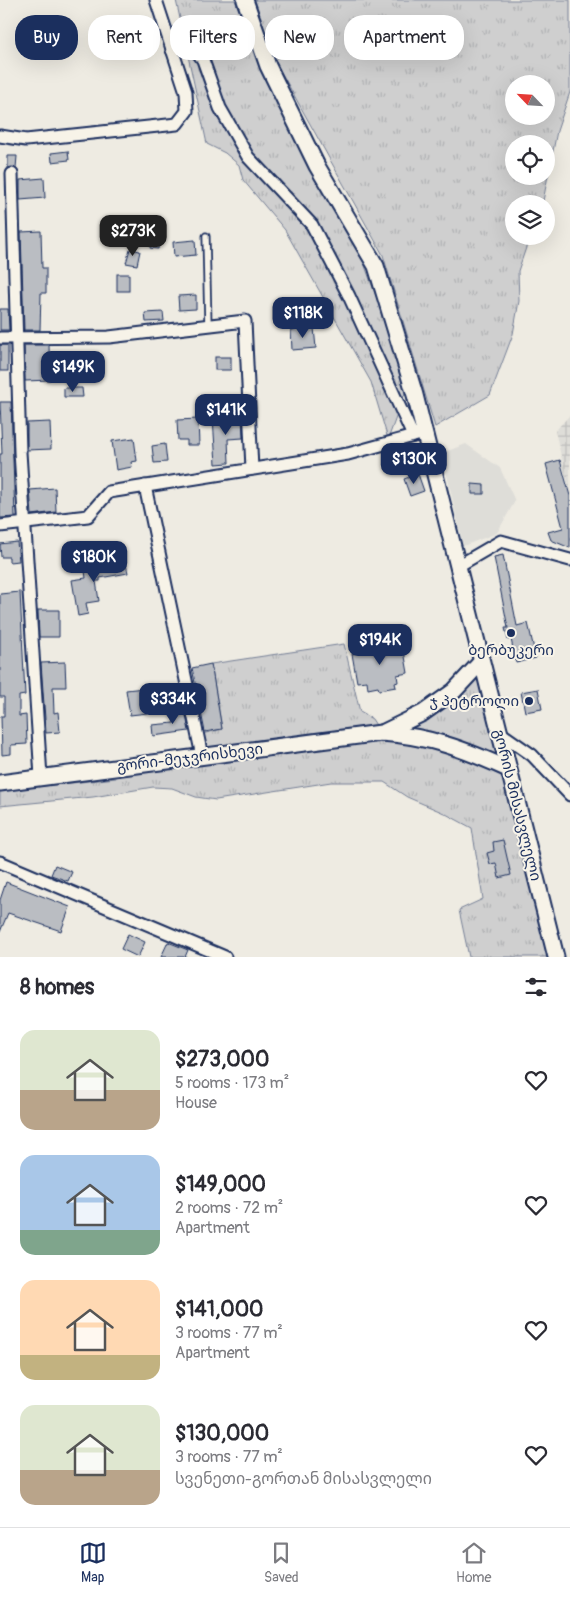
<!DOCTYPE html>
<html lang="en">
<head>
<meta charset="utf-8">
<style>
  body { margin:0; font-family:Pangolin,"Noto Sans Georgian",sans-serif; background:#f7f7f7; color:#2b2b33; height:100vh; display:flex; flex-direction:column; font-size:19px; white-space:nowrap }
  * { box-sizing:border-box; margin:0 }
  p { font-size:16px; color:#7c7c81 }
  .icon { flex:none; width:28px; height:28px; fill:none; stroke:currentColor; stroke-width:2; stroke-linecap:round; stroke-linejoin:round }
  .map { position:relative; height:957px; overflow:hidden }
  .sheet { display:flex; flex-direction:column; background:#fff; flex:1 }
  .sheet>* { flex:none }
  .hud { position:absolute; left:15px; top:15px; width:540px; height:45px; display:flex; gap:10px }
  .needle { width:32px; rotate:295deg }
  .controls { position:absolute; left:505px; top:75px; display:grid; gap:10px }
  .controls a { display:grid; place-items:center; width:50px; height:50px; border-radius:50%; background:#fff; box-shadow:0 5px 20px #0002; font-size:25px }
  .price { position:absolute; translate:-50% -42px; padding:0 11px; border-radius:10px; background:#1b2f5e; color:#fff; font-size:16px; line-height:32px; filter:drop-shadow(0 1px 2px #0008) }
  .price::after { content:''; position:absolute; left:50%; top:30px; width:15px; height:11px; margin-left:-8px; background:inherit; clip-path:polygon(0 0,100% 0,50% 100%) }
  .price.selected { background:#222; color:#fff }
  ul { padding:0; list-style:none }
  li { display:flex; align-items:center; gap:15px; height:125px; padding:0 20px }
  li span { display:grid; place-items:center; flex:none; width:140px; height:100px; border-radius:15px; color:#555 }
  li>.icon { margin-inline-start:auto }
  span .icon { width:60px; height:60px; fill:#fffc; stroke-width:1 }
  li b { font-size:21px }
  h2 { display:flex; justify-content:space-between; align-items:center; height:60px; padding:0 20px; font-size:21px }
  .chip { padding:0 18px; border-radius:20px; background:#fff; box-shadow:0 5px 20px #0002; font-size:18px; line-height:45px }
  .chip.selected { background:#1b2f5e; color:#fff }
  .dock { display:flex; justify-content:space-around; align-items:center; height:70px; border-top:1px solid #e1e1e2; background:#fff; font-size:14px; color:#7c7c81 }
  .dock a { display:grid; justify-items:center; gap:2px }
  .dock .selected { color:#1b2f5e }
  .map>svg:first-child { display:block }
  .built { fill:#deddd8 }
  .industrial { fill:url(#industrial-grid) }
  .grass { fill:url(#grass-tufts); stroke:#757f96; fill-rule:evenodd }
  .building { fill:#babdc2; stroke:#1b2f5e }
  .lines { fill:none; stroke-linecap:round; stroke-linejoin:round }
  .lane-casing { stroke:#1b2f5e; stroke-width:9 }
  .street-casing { stroke:#1b2f5e; stroke-width:15 }
  .secondary-casing { stroke:#1b2f5e; stroke-width:19 }
  .lane { stroke:#f7f3e8; stroke-width:5.5 }
  .street { stroke:#f7f3e8; stroke-width:11 }
  .secondary { stroke:#f7f3e8; stroke-width:15 }
  .poi-dot { fill:#1b2f5e; stroke:#f7f3e8; stroke-width:2 }
  .labels { text-anchor:middle; dominant-baseline:central; stroke-width:4; stroke-linejoin:round; paint-order:stroke }
  .poi-label { font-size:15px; fill:#1b2f5e; stroke:#f7f3e8 }
  .street-label { font-size:15px; fill:#1b2f5e; stroke:#f7f3e8 }
</style>
</head>
<body>
<div class="map">
<svg width="570" height="957" viewBox="0 0 570 957">
  <defs>
    <pattern id="industrial-grid" width="8" height="8" patternUnits="userSpaceOnUse" patternTransform="scale(1.25)"><rect width="8" height="8" fill="#deddd8"/><path d="M0 4h8M4 0v8" fill="none" stroke="#bebebc"/></pattern>
    <pattern id="grass-tufts" width="24" height="20" patternUnits="userSpaceOnUse" patternTransform="scale(1.25)"><rect width="24" height="20" fill="#cfcfcf"/><path d="M3 7l-1-3M5 7V3M7 7l1-3M15 17l-1-3M17 17v-4M19 17l1-3" fill="none" stroke="#b1b2b4"/></pattern>
  </defs>
  <rect width="100%" height="100%" fill="#eeebe2"/>
  <filter id="ink" filterUnits="userSpaceOnUse"><feTurbulence type="fractalNoise" baseFrequency=".02" numOctaves="2"/><feDisplacementMap in="SourceGraphic" scale="10" xChannelSelector="R" yChannelSelector="G"/><feConvolveMatrix kernelMatrix="1 2 1 2 8 2 1 2 1" color-interpolation-filters="sRGB"/></filter>
  <g filter="url(#ink)">
    <polygon class="built" points="466,444 500,468 515,501 497,533 463,546 442,453"/>
    <polygon class="industrial" points="570,415 570,493 555,431"/>
    <g class="grass">
      <polygon points="176,0 235,0 257,59 316,180 364,263 408,385 388,439 371,382 285,230 243,180 239,165 225,153 207,144"/>
      <path d="M255,0H570V92L557,131L543,201L542,204H514V236H530L518,271L519,301L513,334L490,395L435,427L383,255L275,61ZM514,84H546V116H514ZM514,144H546V176H514Z"/>
      <polygon points="344,644 360,712 372,719 381,733 423,713 481,662 556,957 469,957 459,910 483,899 472,828 444,813 407,797 384,782 331,782 216,800 196,797 172,788 153,787 93,797 0,806 0,791 116,778 115,767 202,756 198,735 222,729 211,664"/>
    </g>
    <g class="building">
      <polygon points="68,151 69,160 52,162 51,153"/>
      <polygon points="8,156 17,156 16,168 8,168"/>
      <polygon points="44,178 45,198 20,200 20,180"/>
      <polygon points="41,231 42,268 46,268 46,293 41,293 40,330 24,330 21,232"/>
      <polygon points="151,231 160,231 158,249 150,248"/>
      <polygon points="195,240 196,255 174,257 173,242"/>
      <polygon points="130,249 140,251 137,265 126,263"/>
      <rect x="117" y="274" width="12" height="17"/>
      <polygon points="196,295 196,309 179,310 178,296"/>
      <polygon points="0,309 8,309 9,330 0,330"/>
      <polygon points="163,312 164,321 146,322 145,313"/>
      <polygon points="314,328 316,348 292,350 291,330"/>
      <rect x="0" y="345" width="8" height="26"/>
      <polygon points="24,345 49,345 50,380 25,381"/>
      <rect x="215" y="357" width="16" height="13"/>
      <polygon points="64,388 82,388 83,397 64,397"/>
      <polygon points="0,402 11,402 15,517 0,518 0,454 2,454"/>
      <polygon points="242,416 243,438 228,439 229,463 216,464 213,418"/>
      <polygon points="198,419 199,445 187,445 187,440 178,440 177,420"/>
      <polygon points="50,422 51,449 27,450 27,423"/>
      <polygon points="134,438 137,461 131,462 132,467 116,470 112,441"/>
      <polygon points="165,444 167,462 154,463 152,446"/>
      <polygon points="560,460 570,496 570,548 551,540 548,532 563,528 546,464"/>
      <polygon points="418,474 424,491 410,496 404,479"/>
      <polygon points="472,484 484,485 484,494 472,494"/>
      <polygon points="55,488 56,512 32,515 30,490"/>
      <polygon points="17,542 19,561 9,562 9,557 1,557 0,544"/>
      <polygon points="503,555 517,626 528,623 536,658 516,663 511,639 508,640 505,628 508,628 494,557"/>
      <polygon points="125,560 128,573 100,578 100,581 96,581 99,601 86,603 88,614 78,616 72,580 86,578 84,564 98,562 98,565"/>
      <polygon points="20,592 25,695 19,696 19,716 26,715 27,744 11,745 11,754 2,755 1,716 4,716 4,697 0,697 0,594"/>
      <polygon points="38,610 59,610 59,637 39,637"/>
      <polygon points="385,643 385,646 392,645 394,653 404,651 408,673 397,675 398,682 395,683 396,687 379,690 378,687 368,689 367,681 357,682 352,654 370,650 369,646"/>
      <polygon points="65,662 66,687 53,687 54,713 58,712 60,732 46,733 41,663"/>
      <polygon points="211,664 222,729 205,732 192,668"/>
      <polygon points="144,688 148,713 130,715 126,690"/>
      <polygon points="538,689 542,709 525,712 521,692"/>
      <polygon points="185,710 189,731 153,736 152,725 174,723 173,711"/>
      <polygon points="503,840 511,875 499,878 496,863 490,864 487,853 494,851 493,842"/>
      <polygon points="55,865 72,872 68,881 51,875"/>
      <polygon points="6,882 70,907 61,931 8,913 0,932 0,900"/>
      <polygon points="128,934 145,942 138,957 121,949"/>
      <polygon points="168,942 188,950 185,957 161,957"/>
    </g>
    <g class="lines">
      <defs>
        <polyline id="lane" points="206,236 208,325"/>
        <g id="street">
          <polyline points="172,50 187,46 198,53 203,60 220,108 248,157 312,225 349,296 413,436"/>
          <polyline points="0,136 26,140 177,124 187,111 186,92 156,0"/>
          <polyline points="12,174 20,452 41,777"/>
          <polyline points="0,338 109,337 245,321 252,469"/>
          <polyline points="145,486 202,756"/>
          <polyline points="0,526 88,516 109,492 348,454 421,434"/>
          <polyline points="458,566 501,541 570,560"/>
          <polyline points="499,732 532,755 570,795"/>
          <polyline points="0,862 225,957"/>
        </g>
        <g id="secondary">
          <polyline points="245,0 268,66 317,166 376,266 415,395 556,957"/>
          <polyline points="382,733 423,713 454,691 481,662"/>
          <path d="M0,783L381,733C429,736 464,749 508,769"/>
        </g>
      </defs>
      <use href="#lane" class="lane-casing"/>
      <use href="#street" class="street-casing"/>
      <use href="#secondary" class="secondary-casing"/>
      <use href="#lane" class="lane"/>
      <use href="#street" class="street"/>
      <use href="#secondary" class="secondary"/>
    </g>
  </g>
  <g class="poi-dot">
    <circle cx="511" cy="633" r="5"/>
    <circle cx="529" cy="701" r="5"/>
  </g>
  <g class="labels">
    <g class="poi-label">
      <text x="511" y="650">ბერბუკერი</text>
      <text x="519" y="701" text-anchor="end">ჯ პეტროლი</text>
    </g>
    <g class="street-label">
      <text transform="translate(190 758) rotate(-7)">გორი-მეჯვრისხევი</text>
      <text transform="translate(517 805) rotate(76)">გორის მისასვლელი</text>
    </g>
  </g>
</svg>
<div class="controls">
<a><svg class="needle" viewBox="-14 -14 28 28"><path d="M0-13l5 13h-10z" fill="#e53935"/><path d="M0 13l5-13h-10z" fill="#7c7c81"/></svg></a>
<a><svg class="icon" aria-label="locate" viewBox="0 0 24 24"><circle cx="12" cy="12" r="6"/><path d="M12 2v4M12 18v4M2 12h4M18 12h4"/></svg></a>
<a><svg class="icon" aria-label="layers" viewBox="0 0 24 24"><path d="M12 4l9 5-9 5-9-5zM3 14l9 5 9-5"/></svg></a>
</div>
<b class="price selected" style="left:133px;top:257px">$273K</b>
<b class="price" style="left:303px;top:339px">$118K</b>
<b class="price" style="left:73px;top:393px">$149K</b>
<b class="price" style="left:226px;top:436px">$141K</b>
<b class="price" style="left:414px;top:485px">$130K</b>
<b class="price" style="left:94px;top:583px">$180K</b>
<b class="price" style="left:380px;top:666px">$194K</b>
<b class="price" style="left:173px;top:725px">$334K</b>
<div class="hud">
<a class="chip selected">Buy</a>
<a class="chip">Rent</a>
<a class="chip">Filters</a>
<a class="chip">New</a>
<a class="chip">Apartment</a>
</div>
</div>
<section class="sheet">
<h2>8 homes<svg class="icon" aria-label="filters" viewBox="0 0 24 24"><path d="M4 7h16M4 17h16"/><circle cx="9" cy="7" r="2"/><circle cx="15" cy="17" r="2"/></svg></h2>
<ul>
<li><span style="background:linear-gradient(#dfe7d0 60%,#b9a48a 0)"><svg class="icon" aria-label="home" viewBox="0 0 24 24"><path d="M3 11l9-7 9 7M6 9v11h12V9"/></svg></span><div><b>$273,000</b><p>5 rooms · 173 m²</p><p>House</p></div><svg class="icon" aria-label="heart" viewBox="0 0 24 24"><path d="M12 20l-8-8c-3-5 5-10 8-4 3-6 11-1 8 4z"/></svg></li>
<li><span style="background:linear-gradient(#a9c7e8 75%,#7fa58c 0)"><svg class="icon" aria-label="home" viewBox="0 0 24 24"><path d="M3 11l9-7 9 7M6 9v11h12V9"/></svg></span><div><b>$149,000</b><p>2 rooms · 72 m²</p><p>Apartment</p></div><svg class="icon" aria-label="heart" viewBox="0 0 24 24"><path d="M12 20l-8-8c-3-5 5-10 8-4 3-6 11-1 8 4z"/></svg></li>
<li><span style="background:linear-gradient(#ffd9b3 75%,#c2b280 0)"><svg class="icon" aria-label="home" viewBox="0 0 24 24"><path d="M3 11l9-7 9 7M6 9v11h12V9"/></svg></span><div><b>$141,000</b><p>3 rooms · 77 m²</p><p>Apartment</p></div><svg class="icon" aria-label="heart" viewBox="0 0 24 24"><path d="M12 20l-8-8c-3-5 5-10 8-4 3-6 11-1 8 4z"/></svg></li>
<li><span style="background:linear-gradient(#dfe7d0 65%,#b9a48a 0)"><svg class="icon" aria-label="home" viewBox="0 0 24 24"><path d="M3 11l9-7 9 7M6 9v11h12V9"/></svg></span><div><b>$130,000</b><p>3 rooms · 77 m²</p><p>სვენეთი-გორთან მისასვლელი</p></div><svg class="icon" aria-label="heart" viewBox="0 0 24 24"><path d="M12 20l-8-8c-3-5 5-10 8-4 3-6 11-1 8 4z"/></svg></li>
</ul>
</section>
<nav class="dock">
<a class="selected"><svg class="icon" aria-label="map" viewBox="0 0 24 24"><path d="M3 6l6-2 6 2 6-2v14l-6 2-6-2-6 2zM9 4v14M15 6v14"/></svg>Map</a>
<a><svg class="icon" aria-label="saved" viewBox="0 0 24 24"><path d="M7 4h10v16l-5-4-5 4z"/></svg>Saved</a>
<a><svg class="icon" aria-label="home" viewBox="0 0 24 24"><path d="M3 11l9-7 9 7M6 9v11h12V9"/></svg>Home</a>
</nav>
</body>
</html>
